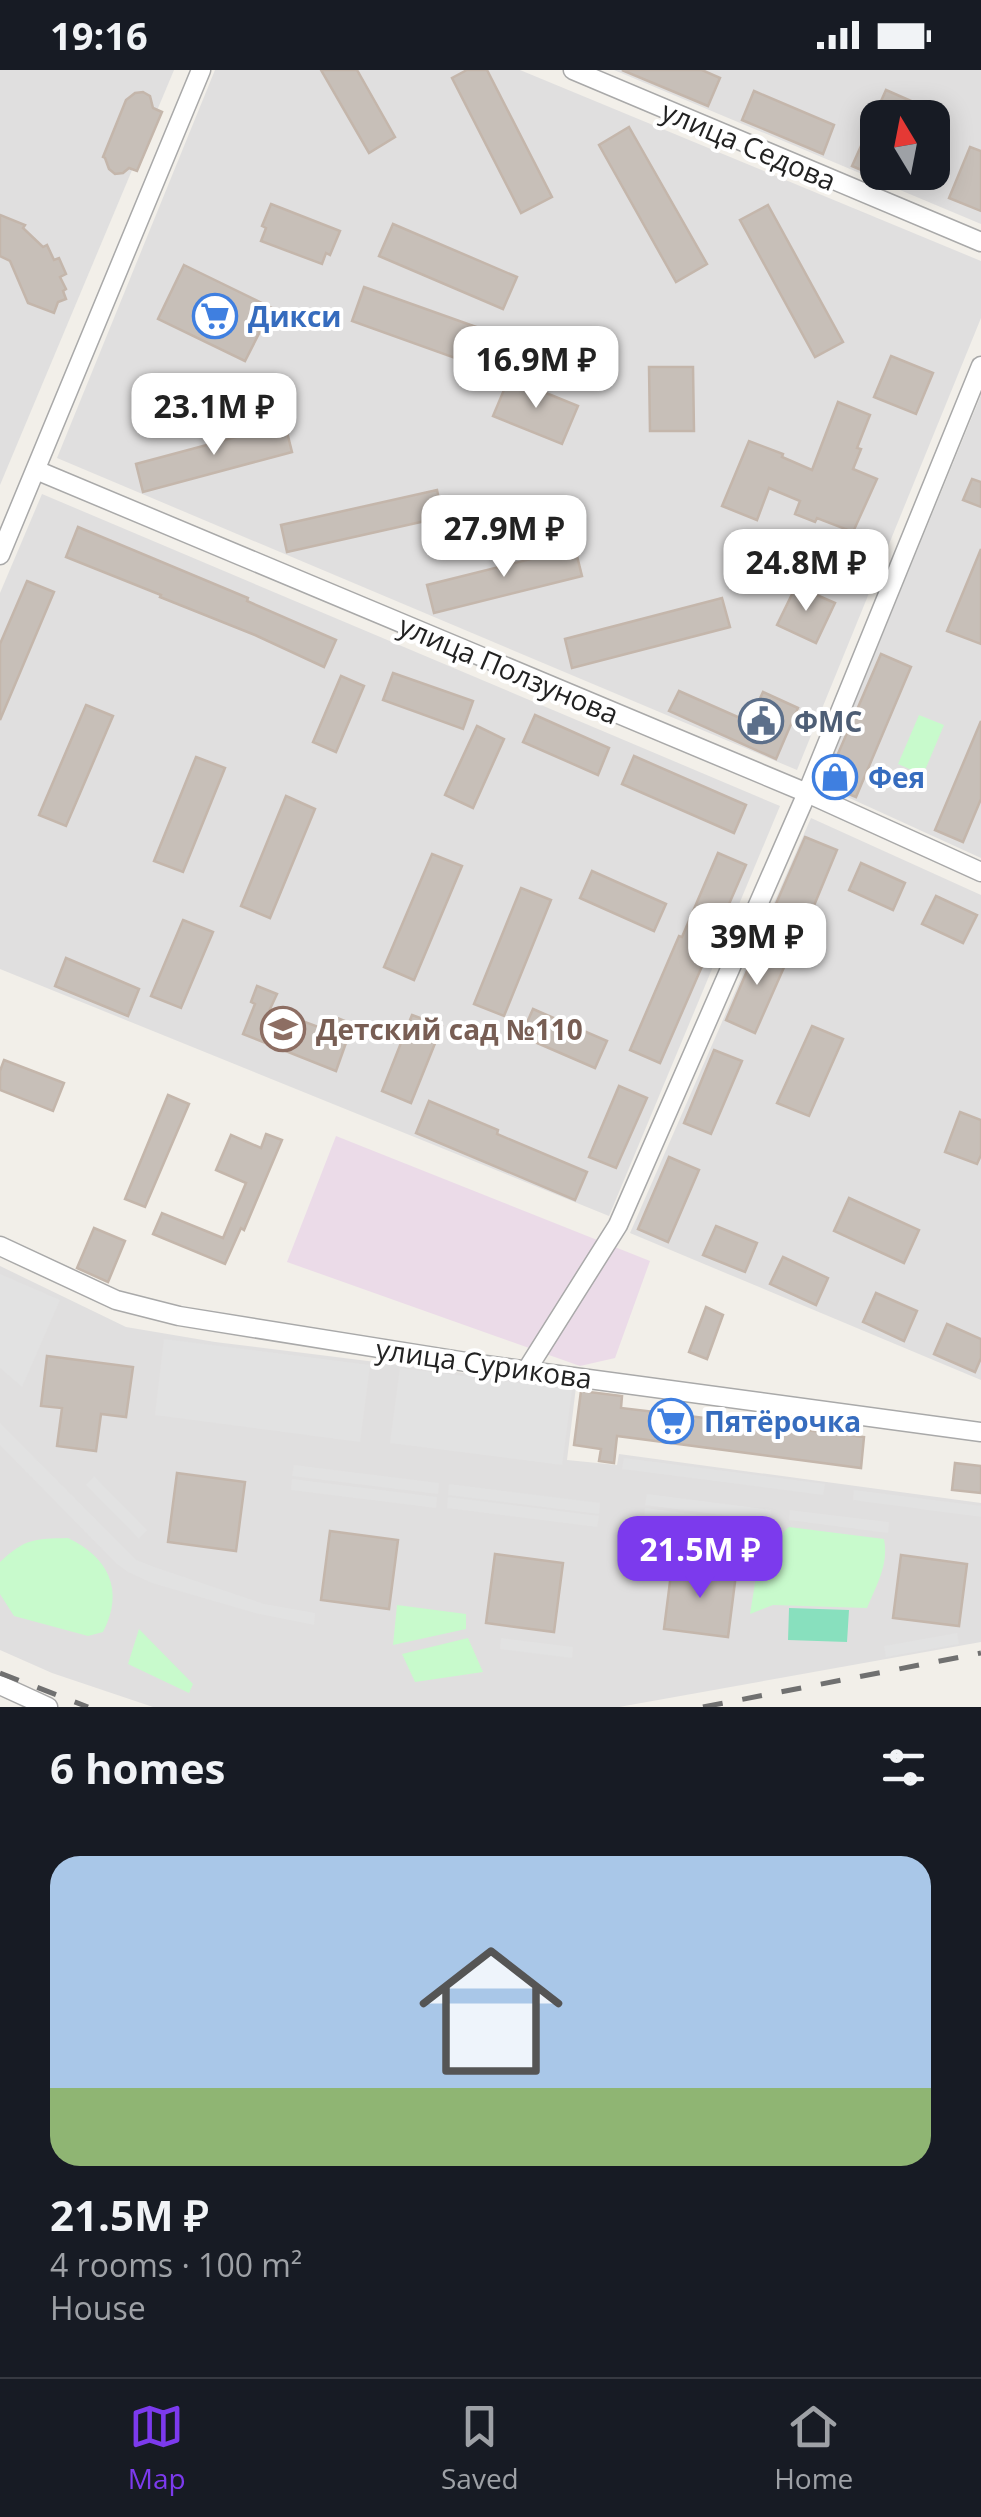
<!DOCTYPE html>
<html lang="en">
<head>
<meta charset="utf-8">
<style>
  body { margin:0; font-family:"Open Sans",sans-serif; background:#242831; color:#f1f3f6; height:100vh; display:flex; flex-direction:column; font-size:38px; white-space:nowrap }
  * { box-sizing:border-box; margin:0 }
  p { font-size:32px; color:#9ea1a6 }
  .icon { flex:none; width:55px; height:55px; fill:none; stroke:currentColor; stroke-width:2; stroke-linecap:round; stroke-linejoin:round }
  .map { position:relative; height:1637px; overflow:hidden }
  .panel { display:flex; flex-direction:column; background:#171b24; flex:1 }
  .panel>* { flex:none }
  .needle { width:65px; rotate:350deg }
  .controls { position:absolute; left:860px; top:30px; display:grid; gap:20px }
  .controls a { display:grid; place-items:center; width:90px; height:90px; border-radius:20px; background:#171b24; box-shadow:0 5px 25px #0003; font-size:50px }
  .price { position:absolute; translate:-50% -85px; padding:0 22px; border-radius:20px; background:#fff; color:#222; font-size:32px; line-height:65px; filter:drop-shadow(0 2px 5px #0008) }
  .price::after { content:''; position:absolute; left:50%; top:60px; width:30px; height:22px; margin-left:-15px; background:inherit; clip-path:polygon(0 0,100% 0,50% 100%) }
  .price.on { background:#7c3aed; color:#fff }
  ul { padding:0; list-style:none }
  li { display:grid; align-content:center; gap:20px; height:530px; padding:0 50px }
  li span { display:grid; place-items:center; height:310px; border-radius:30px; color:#555 }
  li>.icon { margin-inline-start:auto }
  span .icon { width:180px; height:180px; fill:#fffc; stroke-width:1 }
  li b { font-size:42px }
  h2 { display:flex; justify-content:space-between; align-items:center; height:120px; padding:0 50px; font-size:42px }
  .status { display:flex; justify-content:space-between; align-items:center; height:70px; padding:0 50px; background:#171b24; direction:ltr }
  .status svg { height:28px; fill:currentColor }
  .tabs { display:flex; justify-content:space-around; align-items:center; height:140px; border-top:2px solid #363941; background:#171b24; font-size:28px; color:#9ea1a6 }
  .tabs a { display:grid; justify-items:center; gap:5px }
  .tabs .on { color:#7c3aed }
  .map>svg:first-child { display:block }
  .residential { fill:#e0dfdf; fill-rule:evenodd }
  .industrial { fill:#ebdbe8 }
  .park { fill:#c8facc }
  .pitch { fill:#88e0be }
  .parking { fill:#e2e2e2 }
  .building { fill:#c7bfb8; stroke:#c4b6ab; stroke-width:2.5 }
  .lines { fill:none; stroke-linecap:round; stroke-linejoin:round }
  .minor-casing { stroke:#a9a9a9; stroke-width:21 }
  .minor { stroke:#fff; stroke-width:18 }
  .rail { stroke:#707070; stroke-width:5; stroke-dasharray:20 20; stroke-linecap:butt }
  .labels { text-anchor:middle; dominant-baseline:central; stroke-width:8; stroke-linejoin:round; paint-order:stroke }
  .street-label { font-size:28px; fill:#222; stroke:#fff }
  .shop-label { font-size:28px; font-weight:bold; fill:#366cbe; stroke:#fff; text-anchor:start }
  .service-label { font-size:28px; font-weight:bold; fill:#4e5e75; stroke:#fff; text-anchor:start }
  .education-label { font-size:28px; font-weight:bold; fill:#785e54; stroke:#fff; text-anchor:start }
</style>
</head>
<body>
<div class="status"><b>19:16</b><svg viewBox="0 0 49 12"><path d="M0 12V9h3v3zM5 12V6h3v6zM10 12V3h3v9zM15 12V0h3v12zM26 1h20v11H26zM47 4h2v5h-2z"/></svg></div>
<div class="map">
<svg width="981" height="1637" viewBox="0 0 981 1637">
  <rect width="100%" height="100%" fill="#f2efe9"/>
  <g class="residential">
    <polygon points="0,0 174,0 0,415"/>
    <polygon points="215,0 520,0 981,191 981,248 797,700 57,388"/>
    <path d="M614,0H981V154ZM878,48H932V102H878Z"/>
    <polygon points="981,325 981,788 821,715"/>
    <polygon points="42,424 780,736 609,1146 0,899 0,523"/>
    <polygon points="811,748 981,825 981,1310 630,1163"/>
    <polygon points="0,1196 126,1257 215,1272 576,1317 567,1390 617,1395 619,1384 981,1433 981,1572 619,1637 153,1637 52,1603 0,1580"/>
  </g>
  <polygon class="industrial" points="336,1066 650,1191 615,1288 580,1296 287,1192"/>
  <g class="park">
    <polygon points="919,645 944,655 923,705 898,694"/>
    <path d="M789,1457L884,1469C889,1494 877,1514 867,1538L773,1535L750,1544L759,1488H772C781,1479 778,1464 789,1457Z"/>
    <path d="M68,1468C108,1487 125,1520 103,1562L88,1566L14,1546L0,1524V1492C26,1468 34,1469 68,1468Z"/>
    <polygon points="397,1535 466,1544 466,1559 393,1575"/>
    <polygon points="139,1559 193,1614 189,1623 128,1594"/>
    <polygon points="468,1568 483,1602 415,1612 402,1584"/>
  </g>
  <polygon class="pitch" points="789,1538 849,1540 847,1572 788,1570"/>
  <g class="parking">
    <polygon points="0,1204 60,1230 22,1317 0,1298"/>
    <polygon points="164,1269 370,1295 360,1372 155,1345"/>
    <polygon points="400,1298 572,1320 562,1395 390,1373"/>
    <polygon points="0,1353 136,1490 157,1498 264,1534 315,1543 314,1555 259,1544 152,1513 128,1502 117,1494 0,1375"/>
    <polygon points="624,1388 825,1414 823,1425 622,1399"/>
    <polygon points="294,1395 439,1413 438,1424 292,1406"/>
    <polygon points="94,1406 147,1460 139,1469 86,1415"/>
    <polygon points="292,1409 437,1427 436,1438 291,1420"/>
    <polygon points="449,1414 600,1433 599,1444 448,1425"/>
    <polygon points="854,1420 981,1436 981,1447 853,1430"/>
    <polygon points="647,1424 771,1440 770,1451 645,1435"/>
    <polygon points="448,1427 599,1446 597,1457 447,1438"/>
    <polygon points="645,1438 770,1454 768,1465 644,1449"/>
    <polygon points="790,1440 889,1452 888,1463 789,1450"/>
    <polygon points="957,1563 959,1574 886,1587 884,1576"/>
    <polygon points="501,1568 573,1577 572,1588 500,1579"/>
  </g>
  <g class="building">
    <polygon points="321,0 357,0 395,67 369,83"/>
    <polygon points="467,0 487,0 552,127 521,143 452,8"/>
    <polygon points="622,0 702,0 720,8 708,36"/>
    <polygon points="886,20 911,31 904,48 878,48 878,107 852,96"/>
    <polygon points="754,21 834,55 823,84 742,50"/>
    <polygon points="143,22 150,26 153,38 162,42 137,101 129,98 123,103 115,104 109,99 105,88 103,87 126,30 135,23"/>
    <polygon points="629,57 707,194 676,212 599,75"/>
    <polygon points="970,77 981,81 981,141 949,128"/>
    <polygon points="271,134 340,161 330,185 326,183 322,194 261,171 266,158 262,156"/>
    <polygon points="768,135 843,272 815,287 740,150"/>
    <polygon points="0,145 25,155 23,158 43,177 47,175 54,190 59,188 66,204 60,207 66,219 63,221 66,229 58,232 54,243 28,233 10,191 0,186"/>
    <polygon points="393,154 517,207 503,239 379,186"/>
    <polygon points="184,195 272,238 245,291 158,249"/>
    <polygon points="364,217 482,259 469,293 352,251"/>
    <polygon points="891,286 933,303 916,344 874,327"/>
    <polygon points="649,297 693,297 694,361 650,361"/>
    <polygon points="509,308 578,336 562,374 493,346"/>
    <polygon points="838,332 870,345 857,378 861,379 853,399 877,409 853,462 817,448 815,452 795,444 800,431 769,418 757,450 722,436 749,371 783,384 782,387 812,400"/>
    <polygon points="285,354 292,382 143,422 136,394"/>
    <polygon points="972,409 981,412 981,437 963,430"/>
    <polygon points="437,420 443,447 287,482 281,455"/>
    <polygon points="78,457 248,528 247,531 336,570 324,597 255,565 160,527 161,525 66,487"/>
    <polygon points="575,478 582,506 434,543 427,515"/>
    <polygon points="981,479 981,574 947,561"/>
    <polygon points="27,511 54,522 0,650 0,574"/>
    <polygon points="796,516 835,533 816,573 777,555"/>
    <polygon points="722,528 730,557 572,598 565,569"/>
    <polygon points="881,584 911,597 856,727 825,714"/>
    <polygon points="393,603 473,631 463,659 383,630"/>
    <polygon points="341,606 364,616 336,682 313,672"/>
    <polygon points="679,621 749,652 763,622 798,638 776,689 669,641"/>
    <polygon points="86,635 113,646 66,756 39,745"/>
    <polygon points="535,645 609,678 598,705 523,672"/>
    <polygon points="981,651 981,729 963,772 935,760"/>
    <polygon points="477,656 504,669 473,738 445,725"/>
    <polygon points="634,686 746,735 734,763 622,714"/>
    <polygon points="196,687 225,698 183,802 154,791"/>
    <polygon points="286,726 315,739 270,848 241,836"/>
    <polygon points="805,767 837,780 808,850 775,836"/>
    <polygon points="718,783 746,795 660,993 630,980 679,866 682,867"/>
    <polygon points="432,784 462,796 414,910 384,897"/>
    <polygon points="861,793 905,813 893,840 849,820"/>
    <polygon points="592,801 666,834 654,861 580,828"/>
    <polygon points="521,818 551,830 504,946 474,934"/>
    <polygon points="936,826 977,845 963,873 922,854"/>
    <polygon points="183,850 213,862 181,938 151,926"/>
    <polygon points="759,873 789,886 755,963 726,950"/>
    <polygon points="66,888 139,919 128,946 55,916"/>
    <polygon points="257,916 277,924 270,939 329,961 335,947 357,956 351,971 347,970 336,1001 243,964 255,934 251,932"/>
    <polygon points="533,939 607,971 595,998 521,966"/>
    <polygon points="412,945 442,956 411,1033 382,1021"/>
    <polygon points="812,956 843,969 809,1046 777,1033"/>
    <polygon points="714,980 742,991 711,1064 684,1053"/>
    <polygon points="4,990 64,1013 53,1041 0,1020 0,1001"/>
    <polygon points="619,1016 647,1028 616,1098 589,1087"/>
    <polygon points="168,1025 189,1034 145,1137 125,1129"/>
    <polygon points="429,1031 498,1060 497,1064 587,1102 575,1130 416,1063"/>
    <polygon points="960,1042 981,1050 981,1085 977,1094 945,1082"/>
    <polygon points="266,1064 282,1070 244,1160 241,1158 225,1194 153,1164 162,1143 223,1168 246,1113 216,1100 231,1065 261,1078"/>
    <polygon points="669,1087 699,1100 668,1172 638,1159"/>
    <polygon points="849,1128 919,1160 904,1193 834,1161"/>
    <polygon points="716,1156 757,1173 745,1202 703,1185"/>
    <polygon points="94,1158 125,1171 108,1212 77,1198"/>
    <polygon points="783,1187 828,1208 816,1235 770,1214"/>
    <polygon points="876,1223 917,1241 904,1271 863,1252"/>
    <polygon points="706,1237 723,1245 707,1289 689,1282"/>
    <polygon points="947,1254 981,1269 981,1288 975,1302 934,1284"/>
    <polygon points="47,1286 133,1297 126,1347 101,1344 96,1381 57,1376 62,1338 41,1336"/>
    <polygon points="581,1321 622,1326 621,1338 864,1367 861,1398 617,1366 614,1393 599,1391 601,1379 574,1375"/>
    <polygon points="955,1393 981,1396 981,1423 952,1420"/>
    <polygon points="177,1403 245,1412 236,1481 168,1472"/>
    <polygon points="330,1461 398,1470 389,1539 321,1530"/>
    <polygon points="495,1484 563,1493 554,1562 486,1553"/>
    <polygon points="901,1485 967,1494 959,1556 893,1548"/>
    <polygon points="672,1496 736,1504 728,1567 664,1559"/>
  </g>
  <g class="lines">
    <defs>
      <g id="minor">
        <polyline points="573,0 981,172"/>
        <polyline points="36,400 807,723 981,802"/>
        <polyline points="0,485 201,0"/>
        <polyline points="0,1176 116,1230 179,1246 485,1295 981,1362"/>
        <polyline points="526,1301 618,1155 807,723 981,296"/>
        <polyline points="0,1615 48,1637"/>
      </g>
    </defs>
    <use href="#minor" class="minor-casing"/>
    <use href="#minor" class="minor"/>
    <g class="rail">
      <polyline points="0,1603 88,1637"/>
      <polyline points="703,1637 981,1583"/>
    </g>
  </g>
  <defs>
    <symbol id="supermarket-ring" viewBox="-11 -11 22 22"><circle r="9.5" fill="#fff" stroke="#3f7fe0" stroke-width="1.5"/><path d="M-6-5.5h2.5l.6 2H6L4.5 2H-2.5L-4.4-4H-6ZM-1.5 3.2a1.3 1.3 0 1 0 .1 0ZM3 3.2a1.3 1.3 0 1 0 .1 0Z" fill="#3f7fe0"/></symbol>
    <symbol id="civic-ring" viewBox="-11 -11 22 22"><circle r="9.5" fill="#fff" stroke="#5c6f8a" stroke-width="1.5"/><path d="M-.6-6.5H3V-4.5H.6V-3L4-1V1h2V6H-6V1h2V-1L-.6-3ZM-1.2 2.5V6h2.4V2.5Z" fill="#5c6f8a"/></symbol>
    <symbol id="shop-ring" viewBox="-11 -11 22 22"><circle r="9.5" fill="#fff" stroke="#3f7fe0" stroke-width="1.5"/><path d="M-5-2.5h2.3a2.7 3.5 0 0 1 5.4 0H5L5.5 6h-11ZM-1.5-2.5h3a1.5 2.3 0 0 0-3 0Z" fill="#3f7fe0"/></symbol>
    <symbol id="school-ring" viewBox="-11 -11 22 22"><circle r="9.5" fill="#fff" stroke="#8d6e63" stroke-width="1.5"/><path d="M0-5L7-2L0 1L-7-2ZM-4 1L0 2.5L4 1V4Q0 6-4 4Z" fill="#8d6e63"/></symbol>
  </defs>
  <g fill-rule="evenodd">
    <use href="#supermarket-ring" x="190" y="221" width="50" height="50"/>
    <use href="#civic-ring" x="736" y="626" width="50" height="50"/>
    <use href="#shop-ring" x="810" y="682" width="50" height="50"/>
    <use href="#school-ring" x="258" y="934" width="50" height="50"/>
    <use href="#supermarket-ring" x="646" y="1326" width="50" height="50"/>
  </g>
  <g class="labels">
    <g class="street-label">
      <text transform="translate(749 75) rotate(23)">улица Седова</text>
      <text transform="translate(509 599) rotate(23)">улица Ползунова</text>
      <text transform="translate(484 1293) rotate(8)">улица Сурикова</text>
    </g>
    <g class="shop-label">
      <text x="248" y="246">Дикси</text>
      <text x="868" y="707">Фея</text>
      <text x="704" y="1351">Пятёрочка</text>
    </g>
    <g class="service-label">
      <text x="794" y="651">ФМС</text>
    </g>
    <g class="education-label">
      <text x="316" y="959">Детский сад №110</text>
    </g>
  </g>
</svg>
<div class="controls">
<a><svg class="needle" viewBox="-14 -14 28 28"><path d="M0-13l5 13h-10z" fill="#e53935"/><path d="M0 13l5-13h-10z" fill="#9ea1a6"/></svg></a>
</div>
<b class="price" style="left:536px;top:341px">16.9M ₽</b>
<b class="price" style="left:214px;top:388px">23.1M ₽</b>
<b class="price" style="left:504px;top:510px">27.9M ₽</b>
<b class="price" style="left:806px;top:544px">24.8M ₽</b>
<b class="price" style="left:757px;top:918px">39M ₽</b>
<b class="price on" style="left:700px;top:1531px">21.5M ₽</b>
</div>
<section class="panel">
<h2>6 homes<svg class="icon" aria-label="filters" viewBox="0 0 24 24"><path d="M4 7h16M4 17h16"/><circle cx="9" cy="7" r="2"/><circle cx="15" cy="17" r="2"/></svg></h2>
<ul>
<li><span style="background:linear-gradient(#a9c7e8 75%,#8fb573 0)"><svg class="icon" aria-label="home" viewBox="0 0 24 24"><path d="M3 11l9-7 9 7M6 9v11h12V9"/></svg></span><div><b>21.5M ₽</b><p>4 rooms · 100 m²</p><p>House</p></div></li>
</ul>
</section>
<nav class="tabs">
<a class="on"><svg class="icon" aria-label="map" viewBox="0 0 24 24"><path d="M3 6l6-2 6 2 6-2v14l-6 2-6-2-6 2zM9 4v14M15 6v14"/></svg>Map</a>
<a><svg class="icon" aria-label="saved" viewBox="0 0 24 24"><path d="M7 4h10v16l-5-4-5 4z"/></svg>Saved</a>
<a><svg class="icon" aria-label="home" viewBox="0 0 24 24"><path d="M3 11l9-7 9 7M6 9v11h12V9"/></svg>Home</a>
</nav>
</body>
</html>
